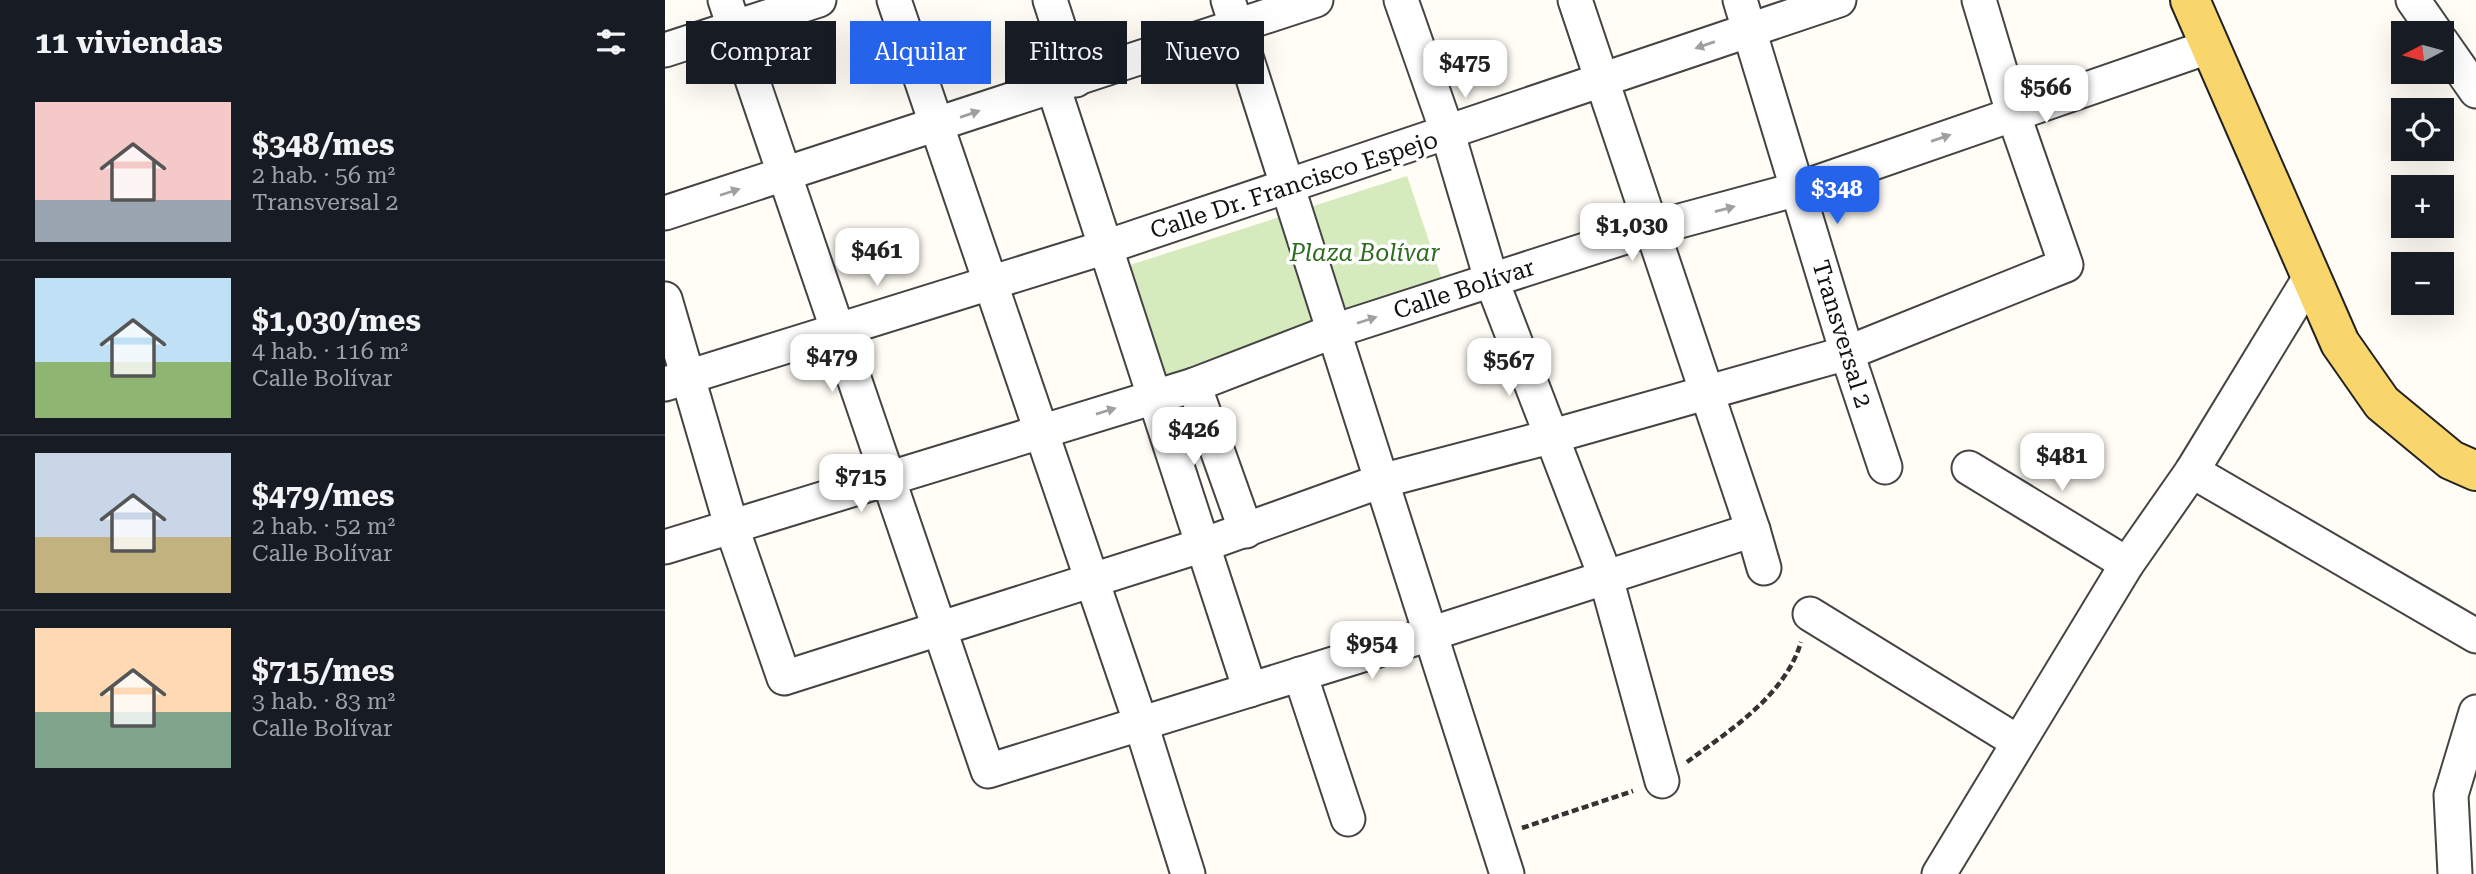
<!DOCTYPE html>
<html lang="es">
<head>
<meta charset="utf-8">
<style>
  body { margin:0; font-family:"Roboto Serif",serif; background:#242831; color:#f1f3f6; height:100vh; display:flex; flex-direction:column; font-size:26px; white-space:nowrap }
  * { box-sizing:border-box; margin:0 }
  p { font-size:23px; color:#9ea1a6 }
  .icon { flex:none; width:38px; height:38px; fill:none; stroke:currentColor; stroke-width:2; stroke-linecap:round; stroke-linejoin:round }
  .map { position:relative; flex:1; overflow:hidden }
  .sheet { display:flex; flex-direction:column; background:#171b24; width:665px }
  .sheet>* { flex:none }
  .hud { position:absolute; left:21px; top:21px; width:665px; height:63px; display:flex; gap:14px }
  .needle { width:46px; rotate:264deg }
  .buttons { position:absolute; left:1726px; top:21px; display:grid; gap:14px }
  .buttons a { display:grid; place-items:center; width:63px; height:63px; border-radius:0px; background:#171b24; box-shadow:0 7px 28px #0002; font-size:35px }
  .price { position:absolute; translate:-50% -60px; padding:0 16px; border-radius:14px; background:#fff; color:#222; font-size:23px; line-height:46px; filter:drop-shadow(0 2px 4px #0008) }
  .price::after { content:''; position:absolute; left:50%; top:42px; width:21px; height:16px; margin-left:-10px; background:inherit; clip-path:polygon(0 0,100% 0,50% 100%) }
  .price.current { background:#2563eb; color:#fff }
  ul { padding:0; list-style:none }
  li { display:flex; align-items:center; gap:21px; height:175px; padding:0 35px }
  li+li { border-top:2px solid #363941 }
  li span { display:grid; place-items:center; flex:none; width:196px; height:140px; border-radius:0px; color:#555 }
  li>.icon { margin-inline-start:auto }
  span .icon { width:84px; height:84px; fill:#fffc; stroke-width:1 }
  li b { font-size:30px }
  h2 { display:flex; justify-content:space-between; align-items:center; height:84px; padding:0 35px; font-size:30px }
  .chip { padding:0 24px; border-radius:0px; background:#171b24; box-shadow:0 7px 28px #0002; font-size:24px; line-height:63px }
  .chip.current { background:#2563eb; color:#fff }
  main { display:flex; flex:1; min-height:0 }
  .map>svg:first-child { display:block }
  .green { fill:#d5ebbd }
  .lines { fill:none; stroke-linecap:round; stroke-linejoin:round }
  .minor-casing { stroke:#444; stroke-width:37 }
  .major-casing { stroke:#222; stroke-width:42 }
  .path { stroke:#333; stroke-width:4.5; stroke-dasharray:7 3.5; stroke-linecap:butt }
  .minor { stroke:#fff; stroke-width:33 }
  .major { stroke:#f9d66b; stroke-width:38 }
  .oneway { fill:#a0a0a0 }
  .labels { text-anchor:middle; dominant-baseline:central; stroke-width:7; stroke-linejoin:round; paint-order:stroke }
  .street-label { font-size:24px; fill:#111; stroke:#fff }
  .park-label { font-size:24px; font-style:italic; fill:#2f6b1f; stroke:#fff }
</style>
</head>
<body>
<main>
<section class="sheet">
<h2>11 viviendas<svg class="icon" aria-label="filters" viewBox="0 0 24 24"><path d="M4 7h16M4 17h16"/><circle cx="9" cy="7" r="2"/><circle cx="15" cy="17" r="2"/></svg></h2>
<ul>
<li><span style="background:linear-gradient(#f6c9c9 70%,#9aa5b1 0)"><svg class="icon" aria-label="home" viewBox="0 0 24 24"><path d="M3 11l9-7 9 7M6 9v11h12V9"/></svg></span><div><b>$348/mes</b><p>2 hab. · 56 m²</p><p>Transversal 2</p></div></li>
<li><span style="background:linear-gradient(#bfe0f5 60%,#8fb573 0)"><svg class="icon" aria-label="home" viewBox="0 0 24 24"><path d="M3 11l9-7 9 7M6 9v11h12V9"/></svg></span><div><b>$1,030/mes</b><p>4 hab. · 116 m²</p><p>Calle Bolívar</p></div></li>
<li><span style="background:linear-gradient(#c9d6e8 60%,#c2b280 0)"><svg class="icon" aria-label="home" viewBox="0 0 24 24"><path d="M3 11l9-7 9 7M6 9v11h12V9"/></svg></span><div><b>$479/mes</b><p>2 hab. · 52 m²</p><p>Calle Bolívar</p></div></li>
<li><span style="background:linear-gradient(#ffd9b3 60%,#7fa58c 0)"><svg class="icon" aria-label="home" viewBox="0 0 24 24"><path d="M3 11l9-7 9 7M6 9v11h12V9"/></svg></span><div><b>$715/mes</b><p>3 hab. · 83 m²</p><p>Calle Bolívar</p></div></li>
</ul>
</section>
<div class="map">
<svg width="1811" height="874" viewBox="0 0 1811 874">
  <rect width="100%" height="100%" fill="#fffdf5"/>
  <polygon class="green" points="742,176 781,291 497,377 462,266"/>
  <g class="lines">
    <defs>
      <g id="minor">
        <polyline points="60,0 323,771 765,634 1088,530 1099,568"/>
        <polyline points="229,0 476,724 523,874"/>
        <polyline points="385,0 411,80"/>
        <polyline points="563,0 842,874"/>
        <polyline points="736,0 783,134 826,279 941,578 997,781"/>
        <polyline points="910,0 1088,530"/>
        <polyline points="1075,0 1182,353 1220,467"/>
        <polyline points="1748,0 1771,33"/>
        <polyline points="1776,41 1811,91"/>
        <polyline points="0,50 154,0"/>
        <polyline points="388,86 585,690"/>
        <polyline points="0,213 651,0"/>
        <polyline points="0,299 66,525 119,678 538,545 716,481 888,436 1182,353 1401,265 1348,113 1314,0"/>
        <polyline points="0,384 441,247 1174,0"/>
        <polyline points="529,385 581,531"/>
        <polyline points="1304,468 1462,564"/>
        <polyline points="1527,471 1811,636"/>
        <polyline points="0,547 529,385 669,331 985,229 1133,189 1543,47"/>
        <polyline points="1145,614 1353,742"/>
        <polyline points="635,674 683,819"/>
        <polyline points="1274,874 1462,564 1527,471 1644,279"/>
        <polyline points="1790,874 1786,795 1811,712"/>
      </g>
      <polyline id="major" points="1525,0 1675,343 1717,403 1786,460 1811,471"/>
    </defs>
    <use href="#minor" class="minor-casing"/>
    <use href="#major" class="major-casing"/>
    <g class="path">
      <path d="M1022,762C1065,730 1120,696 1136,642"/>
      <polyline points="857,828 968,791"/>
    </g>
    <use href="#minor" class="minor"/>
    <use href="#major" class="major"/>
  </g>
  <defs><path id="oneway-solid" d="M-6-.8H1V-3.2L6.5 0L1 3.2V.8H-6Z" transform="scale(1.75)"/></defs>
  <g class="oneway">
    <use href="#oneway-solid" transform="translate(1040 45) rotate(161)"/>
    <use href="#oneway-solid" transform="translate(305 114) rotate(-19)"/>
    <use href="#oneway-solid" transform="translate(1276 138) rotate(-19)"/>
    <use href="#oneway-solid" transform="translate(65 192) rotate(-18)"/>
    <use href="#oneway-solid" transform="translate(1060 209) rotate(-15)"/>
    <use href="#oneway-solid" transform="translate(702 320) rotate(-18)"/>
    <use href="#oneway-solid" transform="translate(441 411) rotate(-17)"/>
  </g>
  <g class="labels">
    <g class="street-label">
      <text transform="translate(629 185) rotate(-18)">Calle Dr. Francisco Espejo</text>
      <text transform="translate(799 289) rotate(-18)">Calle Bolívar</text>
      <text transform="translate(1177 334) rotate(73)">Transversal 2</text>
    </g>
    <g class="park-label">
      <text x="700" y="253">Plaza Bolívar</text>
    </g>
  </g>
</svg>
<div class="buttons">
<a><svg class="needle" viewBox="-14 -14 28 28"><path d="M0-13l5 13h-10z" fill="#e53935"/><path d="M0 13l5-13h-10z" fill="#9ea1a6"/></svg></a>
<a><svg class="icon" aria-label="locate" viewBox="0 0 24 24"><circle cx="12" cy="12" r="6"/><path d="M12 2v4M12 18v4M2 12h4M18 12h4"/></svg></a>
<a>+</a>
<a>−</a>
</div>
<b class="price" style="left:800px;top:100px">$475</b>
<b class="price" style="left:1381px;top:125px">$566</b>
<b class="price current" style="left:1172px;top:226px">$348</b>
<b class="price" style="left:967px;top:263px">$1,030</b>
<b class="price" style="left:212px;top:288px">$461</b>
<b class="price" style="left:167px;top:394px">$479</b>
<b class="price" style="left:844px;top:398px">$567</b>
<b class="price" style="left:529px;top:467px">$426</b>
<b class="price" style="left:1397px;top:493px">$481</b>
<b class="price" style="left:196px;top:514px">$715</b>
<b class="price" style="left:707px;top:681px">$954</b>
<div class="hud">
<a class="chip">Comprar</a>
<a class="chip current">Alquilar</a>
<a class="chip">Filtros</a>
<a class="chip">Nuevo</a>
</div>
</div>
</main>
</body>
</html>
